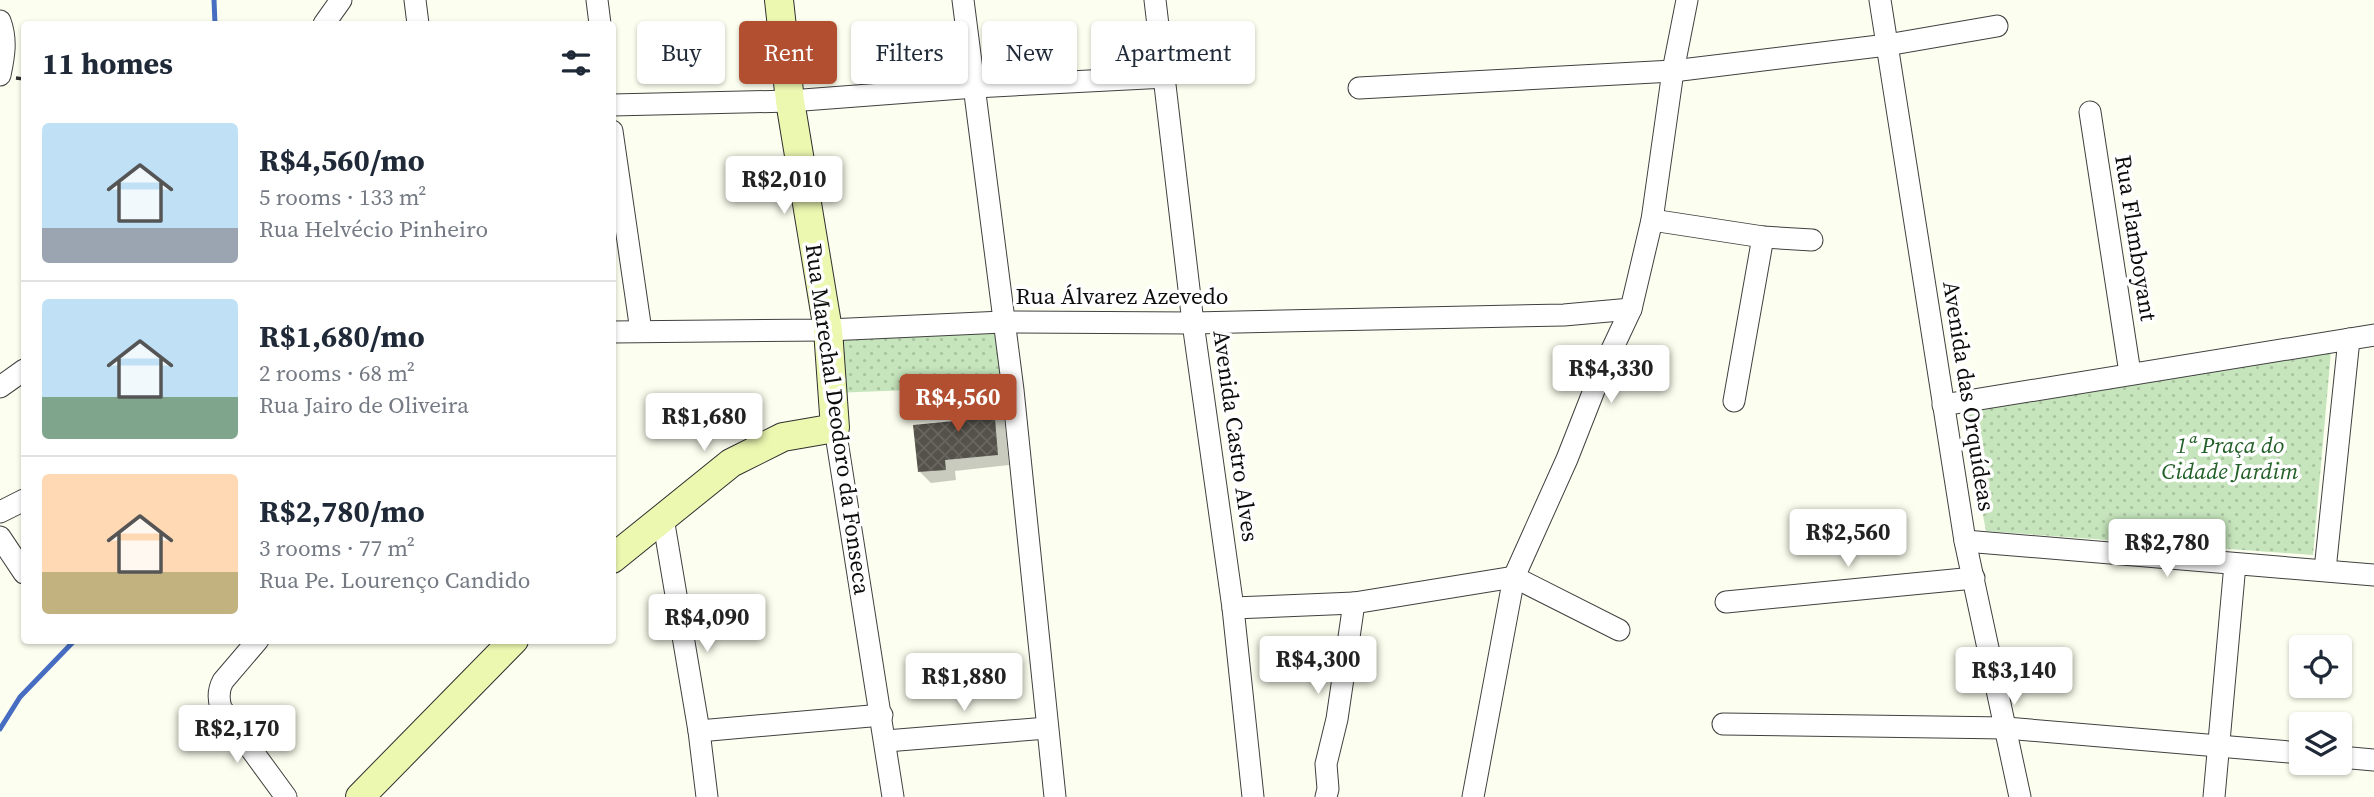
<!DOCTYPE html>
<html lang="en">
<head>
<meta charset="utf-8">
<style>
  body { margin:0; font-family:"Source Serif 4",serif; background:#f6f6f7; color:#1f2937; height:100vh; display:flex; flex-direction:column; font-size:26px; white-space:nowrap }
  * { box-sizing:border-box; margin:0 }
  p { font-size:23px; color:#747a83 }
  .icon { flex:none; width:38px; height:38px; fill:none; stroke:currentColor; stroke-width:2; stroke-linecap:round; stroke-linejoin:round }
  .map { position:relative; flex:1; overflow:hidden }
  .side { position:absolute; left:21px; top:21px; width:595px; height:623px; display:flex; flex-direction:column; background:#fff; border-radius:7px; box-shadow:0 2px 5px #0004 }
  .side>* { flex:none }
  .banner { position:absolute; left:637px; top:21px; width:665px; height:63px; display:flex; gap:14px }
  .controls { position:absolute; left:2289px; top:635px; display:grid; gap:14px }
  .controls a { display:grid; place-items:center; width:63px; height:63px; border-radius:7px; background:#fff; box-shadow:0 2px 5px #0004; font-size:35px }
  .price { position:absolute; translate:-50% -60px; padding:0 16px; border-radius:7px; background:#fff; color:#222; font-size:23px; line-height:46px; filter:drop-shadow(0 2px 4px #0008) }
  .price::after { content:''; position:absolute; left:50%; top:42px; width:21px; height:16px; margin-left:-10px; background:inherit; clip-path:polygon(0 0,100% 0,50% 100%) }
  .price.active { background:#b24f31; color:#fff }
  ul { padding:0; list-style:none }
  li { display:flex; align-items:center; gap:21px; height:175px; padding:0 21px }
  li+li { border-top:2px solid #e0e1e3 }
  li span { display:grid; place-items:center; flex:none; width:196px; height:140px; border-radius:7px; color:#555 }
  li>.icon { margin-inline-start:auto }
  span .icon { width:84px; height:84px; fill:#fffc; stroke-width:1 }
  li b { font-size:30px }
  h2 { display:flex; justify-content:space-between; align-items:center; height:84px; padding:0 21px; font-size:30px }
  .pill { padding:0 24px; border-radius:7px; background:#fff; box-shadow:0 2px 5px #0004; font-size:24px; line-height:63px }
  .pill.active { background:#b24f31; color:#fff }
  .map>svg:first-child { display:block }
  .green { fill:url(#green-dots) }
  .shadow { fill:#0003 }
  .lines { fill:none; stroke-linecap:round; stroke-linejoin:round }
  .stream { stroke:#466dc1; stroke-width:5 }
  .building { fill:url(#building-cross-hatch) }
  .street-casing { stroke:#404040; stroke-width:23 }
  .secondary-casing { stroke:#2f2f2f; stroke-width:30 }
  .path { stroke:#2f2f2f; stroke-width:3.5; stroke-dasharray:7 3.5; stroke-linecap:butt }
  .street { stroke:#fff; stroke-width:21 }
  .secondary { stroke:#ecf8b0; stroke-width:28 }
  .labels { text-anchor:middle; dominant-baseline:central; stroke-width:7; stroke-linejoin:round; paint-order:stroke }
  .street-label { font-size:23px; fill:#0d0d0d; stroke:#fff }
  .park-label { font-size:23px; font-style:italic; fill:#236028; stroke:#fff }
</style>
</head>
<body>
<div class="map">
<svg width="2374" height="797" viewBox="0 0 2374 797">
  <defs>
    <pattern id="green-dots" width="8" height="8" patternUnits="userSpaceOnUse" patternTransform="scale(1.75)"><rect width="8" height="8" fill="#c6e5bc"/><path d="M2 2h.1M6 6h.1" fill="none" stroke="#a9c3a0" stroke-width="1.8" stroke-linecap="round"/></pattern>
    <pattern id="building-cross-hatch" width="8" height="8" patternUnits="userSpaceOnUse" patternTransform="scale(1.75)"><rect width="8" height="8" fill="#55524b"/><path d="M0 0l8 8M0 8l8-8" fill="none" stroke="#686660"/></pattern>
  </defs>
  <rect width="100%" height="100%" fill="#fcfeef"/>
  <g class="green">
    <polygon points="1003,322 1013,390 937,398 936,389 833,393 828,330"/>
    <polygon points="2331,351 2313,555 1986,531 1963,408"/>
  </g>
  <polygon class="shadow" points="992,396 1003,407 1009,465 955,471 956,480 931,483 920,472 956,423"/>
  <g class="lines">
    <g class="stream">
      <polyline points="214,0 215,24"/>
      <polyline points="0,729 20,697 75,640"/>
    </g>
  </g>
  <polygon class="building" points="993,394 998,455 945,460 946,470 918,472 913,425 954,421 951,398"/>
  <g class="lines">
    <defs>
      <g id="street">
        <polyline points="415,0 418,24"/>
        <polyline points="597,0 600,24"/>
        <polyline points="963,0 1013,390 1055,797"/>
        <polyline points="1155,0 1193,323 1233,608 1253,797"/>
        <polyline points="1880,0 1965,541 2020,797"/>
        <path d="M0,21C7,40 4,56 0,75"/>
        <polyline points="324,24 341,0"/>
        <polyline points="1359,88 1673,71 1887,45 1997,26"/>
        <polyline points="612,105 790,101 975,87 1166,77"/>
        <polyline points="2090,112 2130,373"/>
        <polyline points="612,131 641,331"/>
        <polyline points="1652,220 1763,237 1812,240"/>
        <polyline points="612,332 828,330 1003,322 1193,323 1564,315 1631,309"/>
        <polyline points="0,387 24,370"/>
        <polyline points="1734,401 1763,237"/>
        <polyline points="1943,405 2374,335"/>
        <polyline points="835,428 893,797"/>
        <polyline points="0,512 24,500"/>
        <polyline points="663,518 699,731 707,797"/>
        <polyline points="0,537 24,573"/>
        <polyline points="1965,541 2374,575"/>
        <polyline points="2325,570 2349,339"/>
        <polyline points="1726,602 1974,578"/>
        <polyline points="1233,608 1354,603 1514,577 1619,630"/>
        <path d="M258,640L223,681C218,690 218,698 221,708L286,797"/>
        <polyline points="1723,724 2006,728 2301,753"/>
        <polyline points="699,731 882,715"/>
        <polyline points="886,741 1047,728"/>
        <polyline points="2340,757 2374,760"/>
        <polyline points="1326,797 1328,789 1326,764 1337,719 1354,603"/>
        <polyline points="1473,797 1514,577 1567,459 1600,375 1631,309 1652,220 1673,71 1687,0"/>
        <polyline points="2214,797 2235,564"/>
      </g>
      <g id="secondary">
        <polyline points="612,559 731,463 783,437 835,428 828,330 790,101 779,0"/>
        <polyline points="360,797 514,640"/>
      </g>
    </defs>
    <use href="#street" class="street-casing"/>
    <use href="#secondary" class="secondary-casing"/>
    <polyline class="path" points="16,78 24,79"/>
    <use href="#street" class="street"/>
    <use href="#secondary" class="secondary"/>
  </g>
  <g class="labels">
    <g class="street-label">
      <text transform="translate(2136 238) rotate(81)">Rua Flamboyant</text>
      <text x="1122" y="296">Rua Álvarez Azevedo</text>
      <text transform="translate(1969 396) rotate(81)">Avenida das Orquídeas</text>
      <text transform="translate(838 419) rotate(82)">Rua Marechal Deodoro da Fonseca</text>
      <text transform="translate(1236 436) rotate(82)">Avenida Castro Alves</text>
    </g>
    <g class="park-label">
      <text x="2230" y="445">1ª Praça do<tspan x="2230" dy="26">Cidade Jardim</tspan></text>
    </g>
  </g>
</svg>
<div class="controls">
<a><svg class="icon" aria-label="locate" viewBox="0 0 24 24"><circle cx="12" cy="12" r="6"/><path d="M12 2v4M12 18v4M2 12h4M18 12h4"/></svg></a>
<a><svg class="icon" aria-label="layers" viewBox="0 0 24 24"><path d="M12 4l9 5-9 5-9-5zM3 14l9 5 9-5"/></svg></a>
</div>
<b class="price" style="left:784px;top:216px">R$2,010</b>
<b class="price" style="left:1611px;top:405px">R$4,330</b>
<b class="price active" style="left:958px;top:434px">R$4,560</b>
<b class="price" style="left:704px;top:453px">R$1,680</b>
<b class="price" style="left:1848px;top:569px">R$2,560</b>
<b class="price" style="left:2167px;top:579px">R$2,780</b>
<b class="price" style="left:707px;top:654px">R$4,090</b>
<b class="price" style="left:1318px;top:696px">R$4,300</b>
<b class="price" style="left:2014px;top:707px">R$3,140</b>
<b class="price" style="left:964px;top:713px">R$1,880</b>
<b class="price" style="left:237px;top:765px">R$2,170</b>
<div class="banner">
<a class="pill">Buy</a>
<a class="pill active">Rent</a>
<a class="pill">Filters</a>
<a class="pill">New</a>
<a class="pill">Apartment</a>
</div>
<section class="side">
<h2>11 homes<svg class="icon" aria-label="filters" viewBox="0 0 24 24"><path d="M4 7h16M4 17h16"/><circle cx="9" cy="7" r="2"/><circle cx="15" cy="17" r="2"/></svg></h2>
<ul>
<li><span style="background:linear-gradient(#bfe0f5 75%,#9aa5b1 0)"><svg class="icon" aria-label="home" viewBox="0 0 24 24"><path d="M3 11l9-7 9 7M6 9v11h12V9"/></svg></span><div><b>R$4,560/mo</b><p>5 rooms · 133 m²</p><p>Rua Helvécio Pinheiro</p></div></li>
<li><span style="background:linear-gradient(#bfe0f5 70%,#7fa58c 0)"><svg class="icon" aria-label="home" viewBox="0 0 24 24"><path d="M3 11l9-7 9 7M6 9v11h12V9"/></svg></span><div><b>R$1,680/mo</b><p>2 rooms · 68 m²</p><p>Rua Jairo de Oliveira</p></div></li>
<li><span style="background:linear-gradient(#ffd9b3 70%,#c2b280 0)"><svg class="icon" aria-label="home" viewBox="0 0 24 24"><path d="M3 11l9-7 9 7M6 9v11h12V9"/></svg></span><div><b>R$2,780/mo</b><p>3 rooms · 77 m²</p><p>Rua Pe. Lourenço Candido</p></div></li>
</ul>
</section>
</div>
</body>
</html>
